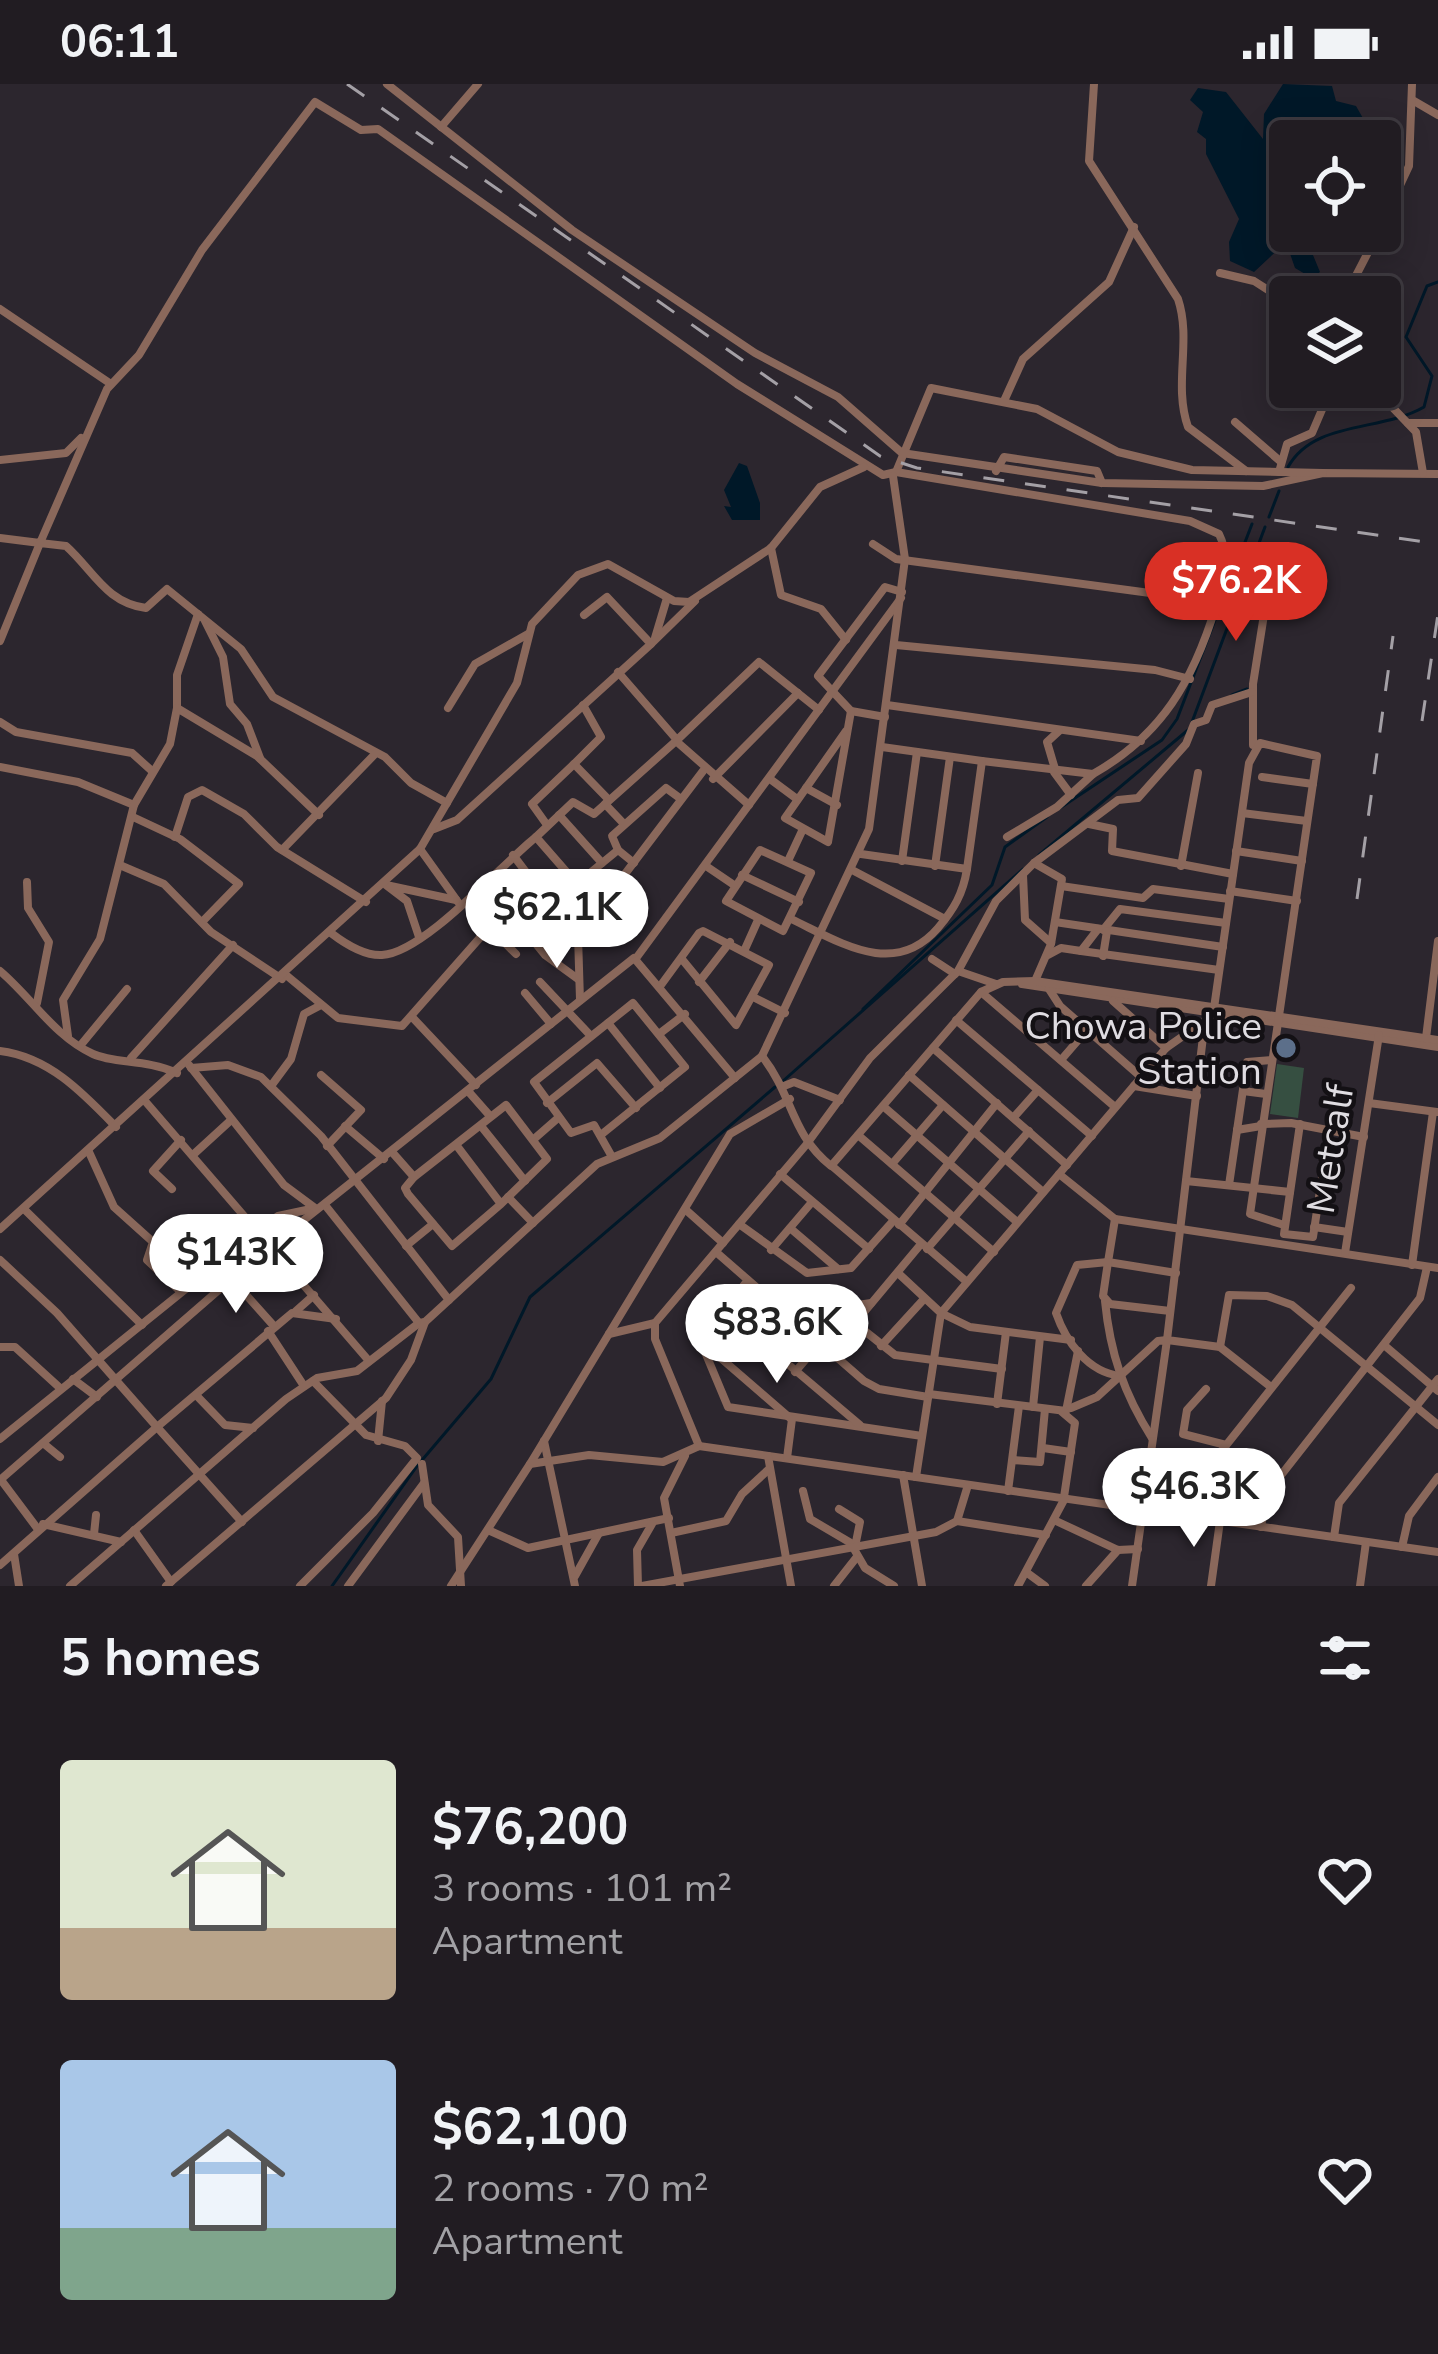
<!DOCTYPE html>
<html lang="en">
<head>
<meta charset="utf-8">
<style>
  body { margin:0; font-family:"Nunito Sans",sans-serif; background:#29252a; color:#f1f3f6; height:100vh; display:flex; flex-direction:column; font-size:45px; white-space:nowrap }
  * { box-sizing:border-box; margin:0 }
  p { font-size:39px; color:#a2a1a5 }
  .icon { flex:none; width:66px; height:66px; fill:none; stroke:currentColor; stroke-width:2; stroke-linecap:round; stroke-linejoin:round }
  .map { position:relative; height:1502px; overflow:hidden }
  .side { display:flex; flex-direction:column; background:#211c22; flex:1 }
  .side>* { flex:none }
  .controls { position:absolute; left:1269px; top:36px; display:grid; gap:24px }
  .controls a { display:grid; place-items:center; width:132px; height:132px; border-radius:12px; background:#211c22; box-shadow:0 6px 30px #0003,0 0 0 3px #3e3a40; font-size:60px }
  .price { position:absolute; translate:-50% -102px; padding:0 27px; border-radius:42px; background:#fff; color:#222; font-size:39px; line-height:78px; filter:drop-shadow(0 3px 6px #0008) }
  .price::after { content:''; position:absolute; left:50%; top:72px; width:36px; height:27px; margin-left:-18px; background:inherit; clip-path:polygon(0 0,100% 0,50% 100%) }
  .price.active { background:#d93025; color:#fff }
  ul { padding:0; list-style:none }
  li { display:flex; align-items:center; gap:36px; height:300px; padding:0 60px }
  li span { display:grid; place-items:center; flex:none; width:336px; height:240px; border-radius:12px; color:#555 }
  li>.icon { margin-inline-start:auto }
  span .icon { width:144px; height:144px; fill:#fffc; stroke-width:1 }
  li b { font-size:51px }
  h2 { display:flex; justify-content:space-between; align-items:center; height:144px; padding:0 60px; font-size:51px }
  .status { display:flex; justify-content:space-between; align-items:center; height:84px; padding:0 60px; background:#211c22; direction:ltr }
  .status svg { height:33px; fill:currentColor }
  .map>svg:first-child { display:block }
  .green { fill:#364f41 }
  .water { fill:#001828 }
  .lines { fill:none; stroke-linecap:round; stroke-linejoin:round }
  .stream { stroke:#001828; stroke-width:3 }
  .minor { stroke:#8a685b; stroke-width:8 }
  .rail { stroke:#a4a0a6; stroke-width:3; stroke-dasharray:21 21; stroke-linecap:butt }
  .service-dot { fill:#5c6f8a; stroke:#131014; stroke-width:4.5 }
  .labels { text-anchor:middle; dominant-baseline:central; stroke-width:9; stroke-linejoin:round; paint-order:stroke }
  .poi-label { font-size:39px; fill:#dfdce1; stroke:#131014; text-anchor:end }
  .street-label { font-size:39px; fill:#dfdce1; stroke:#131014 }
</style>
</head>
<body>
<div class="status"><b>06:11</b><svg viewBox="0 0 49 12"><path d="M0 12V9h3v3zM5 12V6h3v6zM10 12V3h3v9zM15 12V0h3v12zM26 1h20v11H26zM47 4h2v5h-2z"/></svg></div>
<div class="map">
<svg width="1438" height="1502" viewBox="0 0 1438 1502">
  <rect width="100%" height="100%" fill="#2c262e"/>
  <polygon class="green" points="1277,980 1304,984 1298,1034 1270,1030"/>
  <g class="water">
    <polygon points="1283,0 1332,2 1336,17 1356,22 1364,36 1350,57 1290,57 1290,147 1303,147 1320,188 1312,194 1295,184 1286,158 1254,188 1230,177 1229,158 1239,135 1206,70 1206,55 1197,48 1203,28 1190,16 1198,4 1226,8 1263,55 1264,30"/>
    <polygon points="739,379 747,382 760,419 760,436 732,436 724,422 731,423 724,406"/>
  </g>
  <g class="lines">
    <g class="stream">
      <path d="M1288,383C1314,336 1381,348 1424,323L1432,292L1406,253L1427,202L1438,198"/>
      <polyline points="1269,433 1279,407"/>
      <polyline points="1232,611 1247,605"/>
      <polyline points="1192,638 1265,443"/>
      <polyline points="1060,724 1162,656 1177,635 1252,440"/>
      <polyline points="1039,771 1188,646"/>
      <polyline points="863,925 992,801 1005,763 1047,733"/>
      <polyline points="783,997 1023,785"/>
      <polyline points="332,1502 417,1382 491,1295 530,1213 775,1003"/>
    </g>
    <g class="minor">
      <polyline points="387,0 572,146 755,269 838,313 902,369 1102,399 1263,402 1323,389 1438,390"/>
      <path d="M1094,0L1089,77L1178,215C1192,257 1173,300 1188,343L1246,387"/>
      <polyline points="1414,17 1438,31"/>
      <polyline points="441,43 478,0"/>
      <polyline points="1380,144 1409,82 1412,0"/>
      <polyline points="1220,189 1254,197 1290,220"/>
      <polyline points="1345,213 1379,147"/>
      <polyline points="0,225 111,300"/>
      <polyline points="1373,303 1416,348 1423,389"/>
      <polyline points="1004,317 1023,275 1109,198 1134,143"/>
      <polyline points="1235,338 1280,377"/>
      <polyline points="1408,339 1438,339"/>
      <polyline points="0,376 66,369 81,354"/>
      <polyline points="996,387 1004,373 1097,387 1102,399"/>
      <path d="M896,388L1190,437L1219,450C1231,474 1223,498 1216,522C1193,597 1162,651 1093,690"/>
      <polyline points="1279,388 1287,360 1312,349 1324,321 1348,303"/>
      <polyline points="0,454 40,459 107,305 139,271 202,166 315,18 361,46 378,45 737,300 883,391 896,388 931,304 1037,325 1118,368 1192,386 1323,389"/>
      <polyline points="873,460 896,475 1217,518"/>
      <polyline points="771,464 781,511 821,525 846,556"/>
      <polyline points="198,530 177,591 177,624 257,672 319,731"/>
      <polyline points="205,537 223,573 230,620 247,640 260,674"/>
      <polyline points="655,554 667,514"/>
      <path d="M0,557L40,459L66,462C93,486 106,519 146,524L167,505L241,565L273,613L385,673L411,699L447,719"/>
      <polyline points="651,560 695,517"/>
      <polyline points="896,561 1155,586 1190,595"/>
      <polyline points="618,588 677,656"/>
      <polyline points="887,621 1141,657"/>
      <polyline points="448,624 475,580 528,550"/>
      <polyline points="885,633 851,627 818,592 885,503 902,508"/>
      <polyline points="0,638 16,648 132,669 152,687"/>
      <polyline points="846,647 785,734 828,758 851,627"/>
      <polyline points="676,657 759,578 819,626"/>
      <polyline points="1253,661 1253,600 1273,474"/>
      <polyline points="982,677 1093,690 1057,723 1007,753"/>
      <polyline points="574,680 601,653 583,621"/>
      <polyline points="0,683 78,698 134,721 100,855 63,916 68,952"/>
      <polyline points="1055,685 1047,658 1059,647"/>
      <polyline points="1054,688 1071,711"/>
      <polyline points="1262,693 1313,700"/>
      <polyline points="713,695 798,609"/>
      <polyline points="770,695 797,715"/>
      <polyline points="806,704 837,721"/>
      <polyline points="605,720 624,740"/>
      <polyline points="134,721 170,660 177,624"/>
      <polyline points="1242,729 1307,737"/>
      <polyline points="559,731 602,779"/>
      <polyline points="133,733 180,755 239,800 202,838"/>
      <polyline points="1089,740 1113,745 1112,767 1233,790"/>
      <polyline points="547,741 532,720 574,680 609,716"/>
      <polyline points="434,745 457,736 651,560 607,513 584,531"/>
      <polyline points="175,753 188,713 202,706 244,730 277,763 366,818"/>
      <polyline points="420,765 458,818"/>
      <polyline points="282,766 376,669"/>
      <polyline points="618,766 551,821 578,852 703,687"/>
      <polygon points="760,766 811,789 783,847 726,817"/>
      <polyline points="1236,767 1302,777"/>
      <polyline points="861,770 967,785 982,677 882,663"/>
      <polyline points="788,777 802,747"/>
      <polyline points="902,777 917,668"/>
      <polyline points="634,779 618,766 612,752 666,704 681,715"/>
      <polyline points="1034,779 1062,795 1051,860 1035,897"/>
      <polyline points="122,782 164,800 211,848 282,895"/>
      <polyline points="706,782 734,801"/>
      <polyline points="935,782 950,673"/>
      <polyline points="1181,782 1198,689"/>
      <polyline points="854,787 945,835"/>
      <polyline points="742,791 799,818"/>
      <polyline points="1023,791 1025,836 1051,859"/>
      <polyline points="27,798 28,824 49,858 37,919"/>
      <polyline points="577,800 536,753 573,718 594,730 676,657 749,721"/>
      <polyline points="1061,802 1143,814 1153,805 1229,815"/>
      <polyline points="1230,807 1297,817"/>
      <polyline points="498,813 545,871 578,895"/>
      <path d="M791,835C840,858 894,895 938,844C954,825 963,810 967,785"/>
      <polyline points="1055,838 1223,863"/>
      <polyline points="1103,846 1120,825 1226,839"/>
      <path d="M331,849C344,859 364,872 382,871C424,869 502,780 536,753"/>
      <polyline points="578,852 580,916"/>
      <polyline points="419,853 407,817 386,801 456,816"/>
      <polyline points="501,855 551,821 513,771"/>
      <polyline points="745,865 758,836"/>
      <polyline points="1081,867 1219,886"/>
      <polyline points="1048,871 1061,864 1081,867 1098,845"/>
      <polyline points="1103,872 1107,847"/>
      <polyline points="637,873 901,514"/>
      <polyline points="932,875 955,890"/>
      <path d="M0,887C31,913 55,953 93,970C115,980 146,975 177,989"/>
      <polyline points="958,887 996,900"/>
      <polyline points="286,891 338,934 402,942 485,848 494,848 516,870"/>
      <polyline points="540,898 590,951"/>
      <polyline points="699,898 730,858"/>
      <polyline points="1022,900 1438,963"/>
      <polyline points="661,901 699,849 703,847 769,881 736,941 681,874"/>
      <polyline points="1049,905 1060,922 1141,993"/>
      <polyline points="981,908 1115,1023"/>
      <polyline points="525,909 551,940"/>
      <polyline points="753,913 785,929"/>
      <polyline points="1113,917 1166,964"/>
      <polyline points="413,934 476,1001"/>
      <polyline points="956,936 1092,1052"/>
      <polyline points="1205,936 1167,1256 1220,1263 1271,1303"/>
      <polyline points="608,939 660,1004"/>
      <polyline points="659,950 685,930"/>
      <polyline points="1426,954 1438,857"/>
      <polyline points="80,962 127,905"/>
      <polyline points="933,964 1067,1081"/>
      <path d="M0,967C49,973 83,1009 116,1043"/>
      <path d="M762,972C794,1013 790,1049 831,1082L981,908L1003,898L1035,897L1438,956"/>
      <polyline points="131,974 233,861"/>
      <polyline points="1061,976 1087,946"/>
      <polyline points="189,981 284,1101 315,1124"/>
      <polyline points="191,984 228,981 261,993 321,1052 449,1216"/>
      <polyline points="321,991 361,1026 327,1062"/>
      <polyline points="909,991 1043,1108"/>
      <polyline points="271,1002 291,975 304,930 321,921"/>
      <polyline points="784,1002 794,998 840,1016"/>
      <polyline points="1134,1002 1197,1012"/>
      <polyline points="468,1007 490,1032"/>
      <polyline points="1243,1007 1266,1010"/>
      <polyline points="145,1017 369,1277"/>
      <polyline points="547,1019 597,979 636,1024"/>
      <polyline points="1369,1019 1437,1028"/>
      <polyline points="883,1022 1017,1138"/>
      <polyline points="1014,1033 1038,1006"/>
      <polyline points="1261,1040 1291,1039 1364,1053"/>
      <polyline points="1300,1040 1284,1150 1313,1153 1329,1047"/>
      <polyline points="345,1042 384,1075"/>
      <polyline points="481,1042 525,1097"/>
      <polyline points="1237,1046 1261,1042"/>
      <polyline points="602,1050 685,983 633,919 534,998 571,1049 594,1041 611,1071"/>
      <polyline points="858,1051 994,1168"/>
      <polyline points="534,1055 558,1034"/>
      <polyline points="457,1062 501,1120 547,1075 506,1021 414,1093 405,1104 408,1110 452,1162 501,1120"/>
      <polyline points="89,1068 114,1123 153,1158 147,1176 181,1208"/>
      <polyline points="392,1068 414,1093"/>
      <polyline points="195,1069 230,1037"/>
      <polyline points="892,1080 943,1021"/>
      <polyline points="832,1082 967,1198"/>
      <polyline points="780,1090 869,1165"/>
      <polyline points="1059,1090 1115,1135 1438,1184"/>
      <polyline points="1186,1097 1290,1108"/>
      <polyline points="1229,1101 1247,978 1272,976"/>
      <polyline points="172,1105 153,1087 181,1056"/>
      <polyline points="508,1113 533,1139"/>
      <polyline points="325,1121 419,1239 425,1238 597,1080 660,1054 762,972 869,745 905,475 893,392"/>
      <polyline points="24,1125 142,1241"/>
      <polyline points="686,1126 723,1159"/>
      <polyline points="1115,1135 1108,1178 1176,1189"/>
      <polyline points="739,1140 807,1189 851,1184 894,1136"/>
      <polyline points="899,1141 997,1019"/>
      <polyline points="1314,1143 1348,1148"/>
      <polyline points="790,1144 838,1185"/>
      <polyline points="0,1145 420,765 517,599 532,540 578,491 608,480 674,517 689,518 771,464 820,403 864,383"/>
      <polyline points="174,1157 220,1179"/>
      <polyline points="921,1160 860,1233 861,1244 895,1271 1002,1285"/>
      <polyline points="406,1162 433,1140"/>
      <polyline points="927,1165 1029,1047"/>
      <polyline points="771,1166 812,1118"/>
      <polyline points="716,1168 864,1297 879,1305 928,1313"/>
      <polyline points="1345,1169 1379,951"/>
      <polyline points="0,1176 57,1229 157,1343 292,1229 336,1235"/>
      <polyline points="1412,1181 1433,1028"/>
      <polyline points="898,1189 941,1229 916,1393"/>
      <polyline points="232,1195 273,1241"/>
      <polyline points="748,1196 700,1256 728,1323 922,1352"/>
      <path d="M1105,1217C1110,1269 1124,1310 1152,1354"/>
      <polyline points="724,1226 860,1341"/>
      <polyline points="296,1227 314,1211"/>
      <polyline points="791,1231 871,1219"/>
      <polyline points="268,1247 304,1302"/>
      <polyline points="609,1250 655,1239"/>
      <polyline points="1071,1256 970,1243 941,1229 1166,964 1213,931 1249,679 1260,659 1317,672 1250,1130 1284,1141"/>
      <polyline points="701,1257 790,1334"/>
      <polyline points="1384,1261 1438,1307"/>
      <polyline points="881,1262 924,1215"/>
      <polyline points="0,1263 15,1263 60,1304"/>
      <polyline points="1220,1263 1229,1211 1267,1212 1292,1221 1438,1341"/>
      <polyline points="795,1288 820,1259"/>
      <path d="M1120,1292C1088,1288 1066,1258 1056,1229L1077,1181L1108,1178L1103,1212L1110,1220L1170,1227"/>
      <polyline points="73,1295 97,1313"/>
      <polyline points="1206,1305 1187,1326 1183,1350 1226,1361"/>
      <polyline points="929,1310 1066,1327 1078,1267"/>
      <polyline points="196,1311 225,1341 253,1344"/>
      <polyline points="997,1320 1006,1248"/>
      <polyline points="1033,1323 1040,1253"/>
      <polyline points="1071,1324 1097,1313 1158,1257 1167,1256 1132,1502"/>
      <polyline points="1062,1328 1075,1339 1064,1413"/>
      <polyline points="0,1355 260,1145 278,1132 311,1125"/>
      <polyline points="378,1357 382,1317"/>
      <polyline points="544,1357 575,1502"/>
      <polyline points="43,1359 60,1373"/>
      <polyline points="699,1362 655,1255 655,1239 806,1061 870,974 958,887 996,817 1034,779 1118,716 1138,714 1186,660 1194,640 1206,636 1212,621 1252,608"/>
      <polyline points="699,1362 1438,1468"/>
      <polyline points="1043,1364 1071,1368"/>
      <polyline points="768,1372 791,1502"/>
      <polyline points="787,1374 792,1335"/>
      <polyline points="1195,1374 1216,1374 1351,1204"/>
      <polyline points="1013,1376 1040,1378 1045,1325"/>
      <polyline points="422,1380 428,1421 458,1453 461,1502"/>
      <polyline points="530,1380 730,1050 790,1015"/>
      <polyline points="903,1391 922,1502"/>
      <polyline points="0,1396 251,1178 634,874 735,994"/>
      <polyline points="1,1396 37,1444"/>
      <polyline points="803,1407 810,1435 856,1462"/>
      <polyline points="1008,1407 1019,1322"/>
      <polyline points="839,1425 860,1438 855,1463"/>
      <polyline points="1054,1436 1118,1466 1138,1465"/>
      <polyline points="957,1437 1046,1451"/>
      <polyline points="43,1440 121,1458"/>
      <polyline points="1261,1443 1267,1409 1420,1214 1427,1183"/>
      <polyline points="134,1446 171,1498"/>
      <polyline points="488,1446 528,1464 669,1434"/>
      <polyline points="671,1449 726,1437 742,1410 768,1386"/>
      <polyline points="94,1450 96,1431"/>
      <polyline points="1334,1453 1339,1419 1438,1295"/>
      <polyline points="1402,1463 1409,1432 1438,1393"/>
      <polyline points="854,1465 865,1484 894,1502"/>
      <polyline points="14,1470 19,1502"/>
      <polyline points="0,1481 157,1343 242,1438"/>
      <polyline points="1026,1488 1045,1502"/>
      <polyline points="575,1492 599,1449"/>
      <polyline points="70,1502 286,1315 317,1294 357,1287 419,1239"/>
      <polyline points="166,1502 386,1314 411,1276 425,1238"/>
      <polyline points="300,1502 373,1429 417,1374 405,1362 366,1351 313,1297"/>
      <polyline points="348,1502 424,1399"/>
      <polyline points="451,1502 530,1380 589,1371 663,1378 699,1362"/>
      <polyline points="638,1502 637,1466 652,1440"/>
      <polyline points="642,1502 936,1448 957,1437 968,1401"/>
      <polyline points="680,1502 664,1414 685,1372"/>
      <polyline points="834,1502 856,1474"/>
      <polyline points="1018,1502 1065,1414"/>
      <polyline points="1086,1502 1118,1466"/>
      <polyline points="1211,1502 1220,1437"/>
      <polyline points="1360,1502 1366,1458"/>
    </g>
    <g class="rail">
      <polyline points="347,0 880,372 917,384 1438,460"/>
      <polyline points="1422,637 1438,530"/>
      <polyline points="1357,815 1393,552"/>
    </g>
  </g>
  <circle class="service-dot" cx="1286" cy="964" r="12"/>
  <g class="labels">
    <g class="poi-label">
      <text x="1262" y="942">Chowa Police<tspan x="1262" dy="45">Station</tspan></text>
    </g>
    <g class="street-label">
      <text transform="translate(1331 1065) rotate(-81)">Metcalf</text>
    </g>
  </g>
</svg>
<div class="controls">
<a><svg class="icon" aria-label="locate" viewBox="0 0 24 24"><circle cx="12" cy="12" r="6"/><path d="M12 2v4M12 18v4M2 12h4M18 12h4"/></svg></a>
<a><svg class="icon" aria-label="layers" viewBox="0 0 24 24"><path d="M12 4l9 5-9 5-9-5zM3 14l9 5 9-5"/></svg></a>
</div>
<b class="price active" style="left:1236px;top:560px">$76.2K</b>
<b class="price" style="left:557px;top:887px">$62.1K</b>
<b class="price" style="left:236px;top:1232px">$143K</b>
<b class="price" style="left:777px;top:1302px">$83.6K</b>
<b class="price" style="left:1194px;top:1466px">$46.3K</b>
</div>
<section class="side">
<h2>5 homes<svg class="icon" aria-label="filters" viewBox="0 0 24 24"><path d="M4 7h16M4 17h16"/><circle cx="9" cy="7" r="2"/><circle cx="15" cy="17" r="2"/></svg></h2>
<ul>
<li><span style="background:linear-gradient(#dfe7d0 70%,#b9a48a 0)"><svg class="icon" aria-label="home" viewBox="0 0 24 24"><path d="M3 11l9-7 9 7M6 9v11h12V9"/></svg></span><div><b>$76,200</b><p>3 rooms · 101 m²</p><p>Apartment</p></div><svg class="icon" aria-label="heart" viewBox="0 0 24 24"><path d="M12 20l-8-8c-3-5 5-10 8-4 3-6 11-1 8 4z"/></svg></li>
<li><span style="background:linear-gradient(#a9c7e8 70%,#7fa58c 0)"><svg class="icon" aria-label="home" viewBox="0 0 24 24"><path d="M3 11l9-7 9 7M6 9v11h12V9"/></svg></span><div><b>$62,100</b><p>2 rooms · 70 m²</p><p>Apartment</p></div><svg class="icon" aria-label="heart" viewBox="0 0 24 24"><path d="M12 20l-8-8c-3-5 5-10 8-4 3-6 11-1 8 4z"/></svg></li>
</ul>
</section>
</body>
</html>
